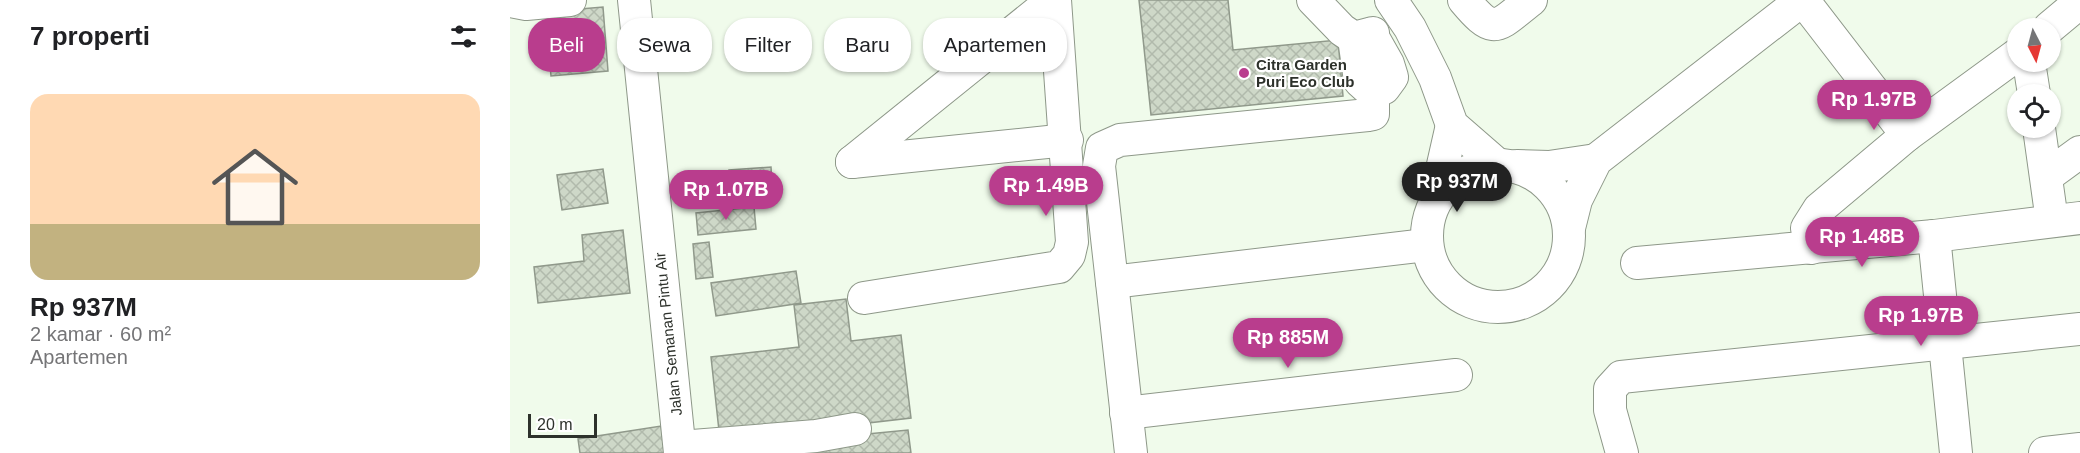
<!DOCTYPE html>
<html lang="id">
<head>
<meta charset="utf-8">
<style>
  body { margin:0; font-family:Helvetica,sans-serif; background:#f2f2f2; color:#202124; height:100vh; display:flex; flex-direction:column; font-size:22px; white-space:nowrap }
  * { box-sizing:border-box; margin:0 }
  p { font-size:20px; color:#757577 }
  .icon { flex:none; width:33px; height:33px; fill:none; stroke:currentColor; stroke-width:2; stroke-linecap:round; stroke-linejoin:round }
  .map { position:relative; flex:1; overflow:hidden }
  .sheet { display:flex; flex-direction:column; background:#fff; width:510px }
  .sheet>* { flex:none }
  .banner { position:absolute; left:18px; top:18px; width:570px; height:54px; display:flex; gap:12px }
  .needle { width:39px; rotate:174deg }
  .tools { position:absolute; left:1497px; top:18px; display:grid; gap:12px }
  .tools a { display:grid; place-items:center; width:54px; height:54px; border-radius:50%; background:#fff; box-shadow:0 2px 4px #0004; font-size:30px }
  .scale { position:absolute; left:18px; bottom:15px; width:69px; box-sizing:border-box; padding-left:6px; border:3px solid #2d312b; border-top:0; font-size:16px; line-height:21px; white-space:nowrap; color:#2d312b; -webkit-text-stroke:4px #fff; paint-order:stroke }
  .price { position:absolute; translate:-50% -51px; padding:0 14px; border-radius:21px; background:#b93d8d; color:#fff; font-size:20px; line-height:39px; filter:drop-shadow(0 2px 3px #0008) }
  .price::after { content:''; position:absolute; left:50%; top:36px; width:18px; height:14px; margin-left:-9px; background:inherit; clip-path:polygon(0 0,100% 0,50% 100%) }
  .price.on { background:#222; color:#fff }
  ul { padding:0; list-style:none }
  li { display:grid; align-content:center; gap:12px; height:318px; padding:0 30px }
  li span { display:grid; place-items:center; height:186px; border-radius:18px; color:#555 }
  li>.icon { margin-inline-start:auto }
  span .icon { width:108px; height:108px; fill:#fffc; stroke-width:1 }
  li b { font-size:26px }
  h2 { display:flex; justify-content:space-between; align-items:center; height:72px; padding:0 30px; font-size:26px }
  .tag { padding:0 21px; border-radius:24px; background:#fff; box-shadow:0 2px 4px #0004; font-size:21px; line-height:54px }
  .tag.on { background:#b93d8d; color:#fff }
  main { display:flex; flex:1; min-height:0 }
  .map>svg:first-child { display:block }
  .building { fill:url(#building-cross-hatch); stroke:#90998b; stroke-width:1.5 }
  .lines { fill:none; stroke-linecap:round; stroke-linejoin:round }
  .minor-casing { stroke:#8e9889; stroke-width:34 }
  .minor { stroke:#fff; stroke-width:32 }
  .poi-dot { fill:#b93d8d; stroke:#fff; stroke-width:2 }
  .labels { text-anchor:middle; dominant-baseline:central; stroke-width:4.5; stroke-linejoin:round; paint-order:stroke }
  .poi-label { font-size:15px; font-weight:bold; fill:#2d312b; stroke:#fff; text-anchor:start }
  .street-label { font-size:15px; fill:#2d312b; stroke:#fff }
</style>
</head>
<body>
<main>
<section class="sheet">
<h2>7 properti<svg class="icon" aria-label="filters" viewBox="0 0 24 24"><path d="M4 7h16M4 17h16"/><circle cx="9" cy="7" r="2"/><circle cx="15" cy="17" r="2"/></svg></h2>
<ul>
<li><span style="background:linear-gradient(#ffd9b3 70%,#c2b280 0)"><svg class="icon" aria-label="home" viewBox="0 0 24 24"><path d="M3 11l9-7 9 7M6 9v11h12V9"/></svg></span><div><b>Rp 937M</b><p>2 kamar · 60 m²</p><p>Apartemen</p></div></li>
</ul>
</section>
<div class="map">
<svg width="1570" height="453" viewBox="0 0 1570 453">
  <defs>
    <pattern id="building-cross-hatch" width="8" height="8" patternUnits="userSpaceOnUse" patternTransform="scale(1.5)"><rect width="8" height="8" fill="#ced8c8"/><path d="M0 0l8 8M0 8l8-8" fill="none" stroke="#b1baac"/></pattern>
  </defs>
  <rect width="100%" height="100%" fill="#f0fbeb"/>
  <g class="building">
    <polygon points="629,0 718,0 723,50 828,40 833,96 641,115"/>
    <polygon points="93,7 98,71 41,76 35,12"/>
    <polygon points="261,167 263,200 221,203 219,170"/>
    <polygon points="93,169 98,203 52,210 47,175"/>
    <polygon points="210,172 213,199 193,200 191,174"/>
    <polygon points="244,207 246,229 188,235 186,213"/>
    <polygon points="113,230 120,293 28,303 24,267 74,261 72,235"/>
    <polygon points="199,242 203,277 186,279 183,244"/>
    <polygon points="286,271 291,303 206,316 201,283"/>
    <polygon points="336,299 341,341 391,335 401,418 210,440 201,357 289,347 284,305"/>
    <polygon points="151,426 155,453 70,453 68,439"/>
    <polygon points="398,430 401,453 286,453 285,441"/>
  </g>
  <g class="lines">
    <defs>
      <g id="minor">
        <polyline points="124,0 170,453"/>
        <polyline points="803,0 832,30 844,38 863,33"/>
        <polyline points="881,0 900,28 925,78 942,125 988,165"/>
        <path d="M954,0C985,37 986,27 1021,0"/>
        <polyline points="1293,0 1397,135"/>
        <polyline points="0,1 16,4 60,0"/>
        <polyline points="1539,28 1570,2"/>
        <polyline points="844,38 850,81 860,90 874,88 882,77 878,64 861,34"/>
        <polyline points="1519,62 1524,94"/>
        <polyline points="1529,128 1542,221"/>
        <polyline points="342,162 543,0"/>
        <polyline points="342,162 557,140"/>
        <circle cx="988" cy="236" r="71"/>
        <polyline points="1007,166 1039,167 1086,160"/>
        <polyline points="1537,176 1570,152"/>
        <polyline points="925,200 942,125"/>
        <polyline points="1059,228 1066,200 1086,160 1292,0"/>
        <polyline points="1424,236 1446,453"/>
        <polyline points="1301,248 1297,228 1309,209 1397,135 1508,54"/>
        <polyline points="1127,263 1424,236 1570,218"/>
        <polyline points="602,282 916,245"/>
        <polyline points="354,298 549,267 559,255 562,242 545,0"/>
        <polyline points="616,413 946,375"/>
        <polyline points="170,447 306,436 345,429"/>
        <polyline points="621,453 589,166 592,148 610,140 858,115 863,114 863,102"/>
        <polyline points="1112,453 1100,410 1100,389 1111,377 1570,329"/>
        <polyline points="1535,453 1570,449"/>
      </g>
    </defs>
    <use href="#minor" class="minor-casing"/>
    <use href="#minor" class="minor"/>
  </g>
  <circle class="poi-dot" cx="734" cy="73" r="6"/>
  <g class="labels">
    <g class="poi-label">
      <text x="746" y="64">Citra Garden<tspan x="746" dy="17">Puri Eco Club</tspan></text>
    </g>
    <g class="street-label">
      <text transform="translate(158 334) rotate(-96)">Jalan Semanan Pintu Air</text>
    </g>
  </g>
</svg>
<div class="tools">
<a><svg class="needle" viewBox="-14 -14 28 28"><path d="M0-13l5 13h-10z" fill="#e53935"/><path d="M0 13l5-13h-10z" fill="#757577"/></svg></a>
<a><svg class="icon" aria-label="locate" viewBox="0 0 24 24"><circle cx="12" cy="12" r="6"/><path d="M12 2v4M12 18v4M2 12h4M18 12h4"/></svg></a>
</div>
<div class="scale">20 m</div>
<b class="price" style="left:1364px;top:131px">Rp 1.97B</b>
<b class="price on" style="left:947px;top:213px">Rp 937M</b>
<b class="price" style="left:536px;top:217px">Rp 1.49B</b>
<b class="price" style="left:216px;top:221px">Rp 1.07B</b>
<b class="price" style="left:1352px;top:268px">Rp 1.48B</b>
<b class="price" style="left:1411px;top:347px">Rp 1.97B</b>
<b class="price" style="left:778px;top:369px">Rp 885M</b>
<div class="banner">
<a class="tag on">Beli</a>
<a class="tag">Sewa</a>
<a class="tag">Filter</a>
<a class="tag">Baru</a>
<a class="tag">Apartemen</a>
</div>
</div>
</main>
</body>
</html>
